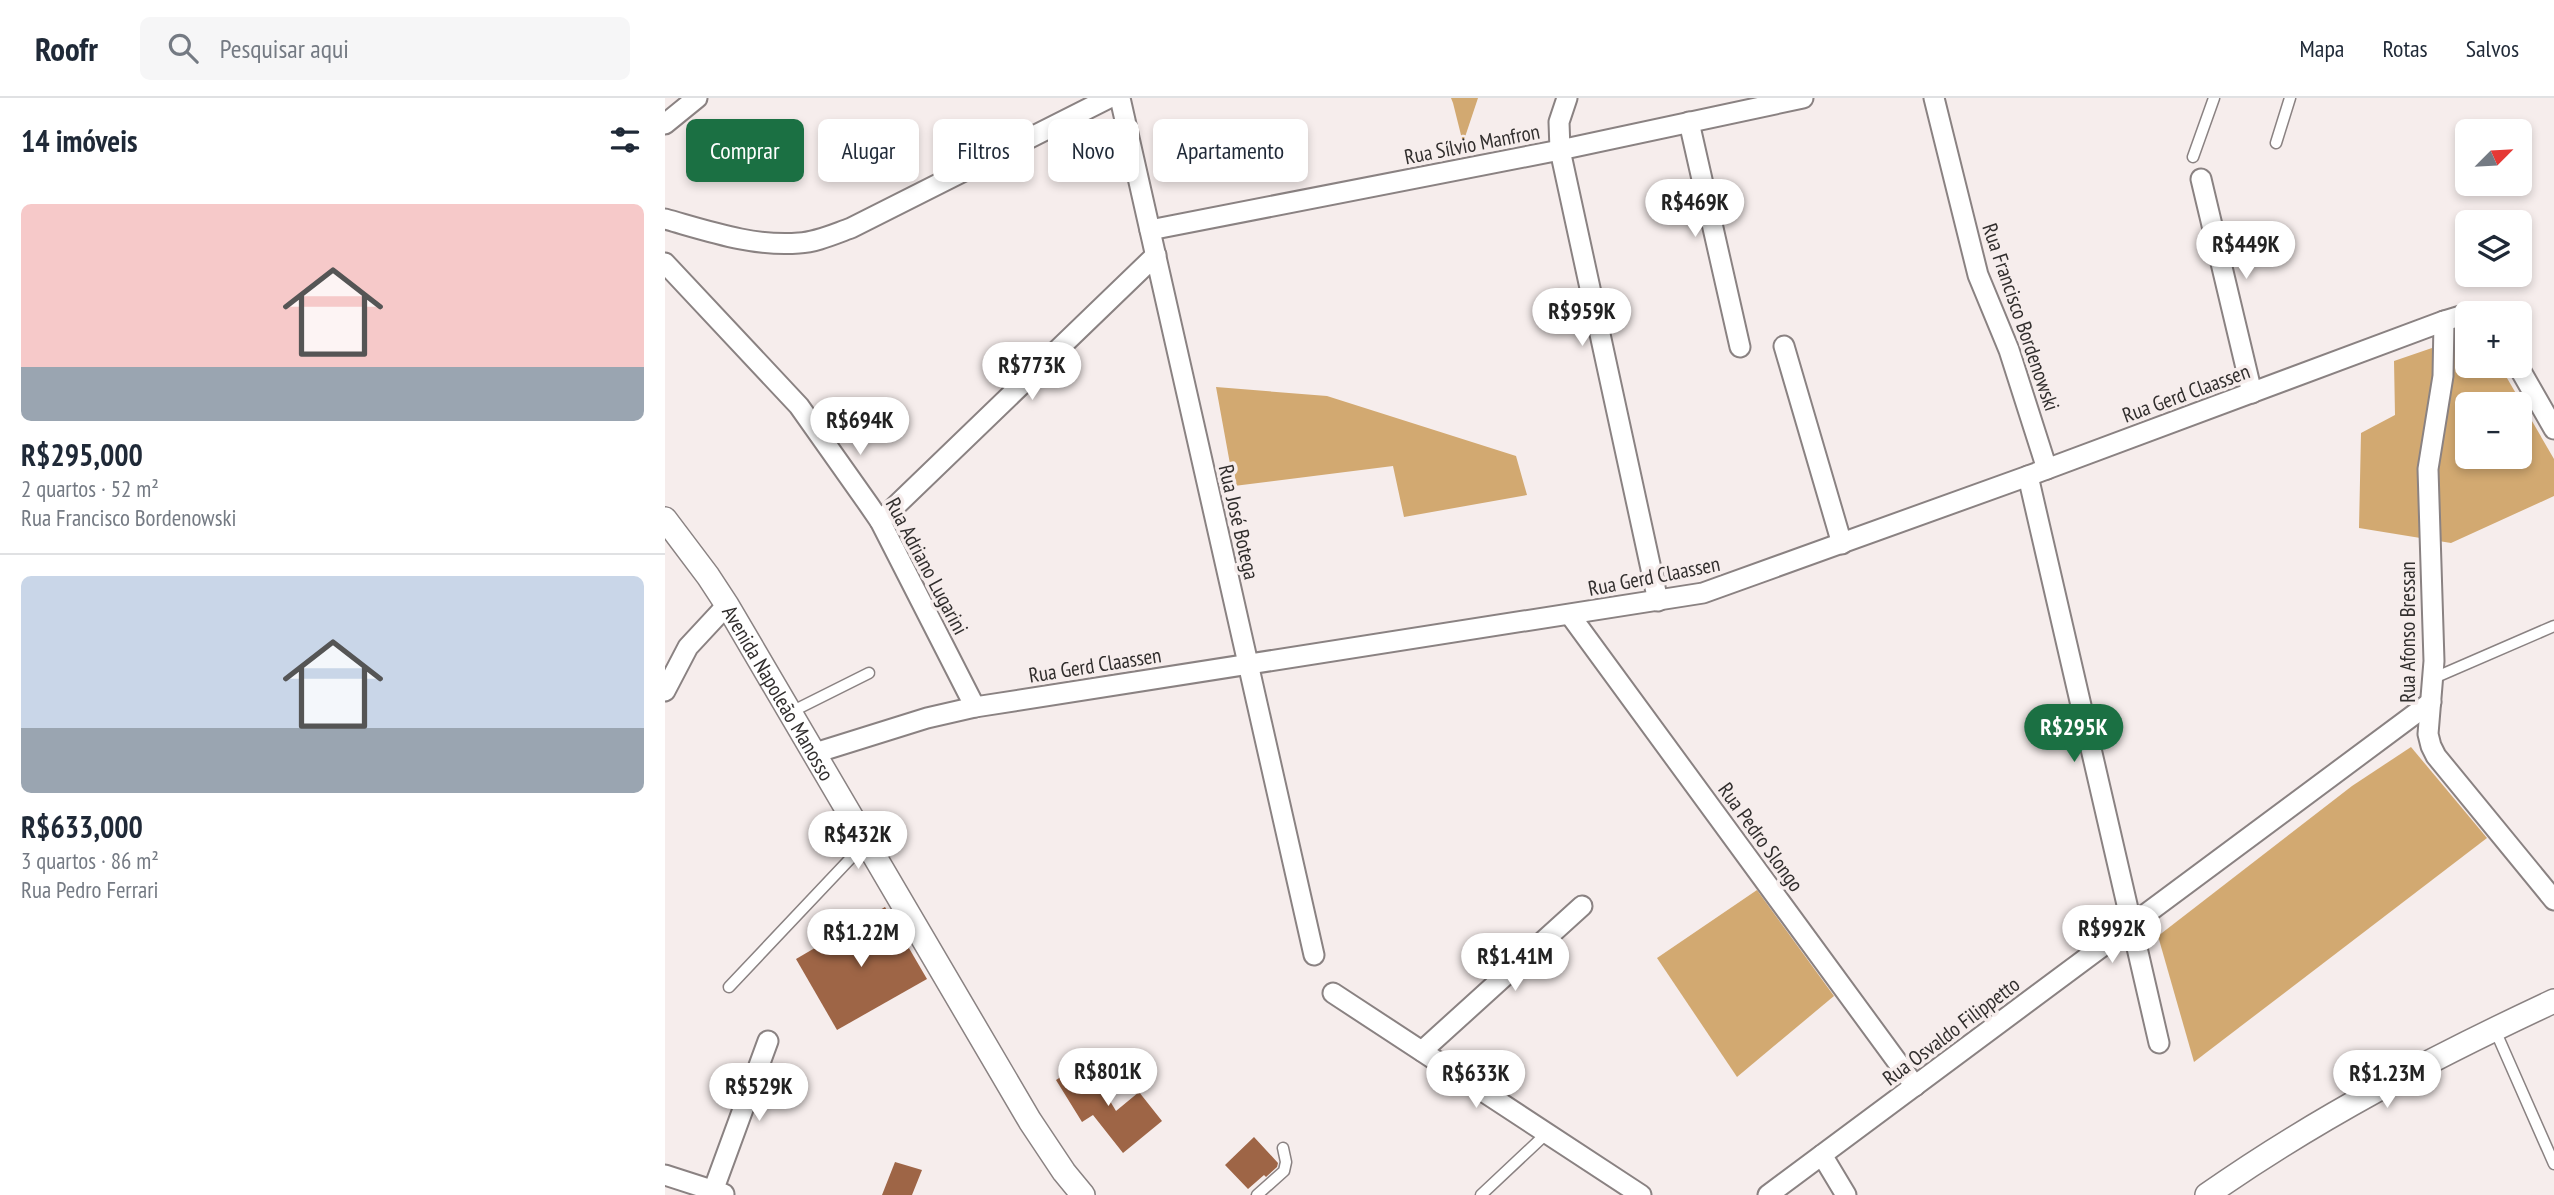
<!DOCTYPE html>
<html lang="pt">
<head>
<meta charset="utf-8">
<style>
  body { margin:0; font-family:"PT Sans Narrow",sans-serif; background:#f6f6f7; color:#1f2937; height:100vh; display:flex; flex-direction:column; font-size:26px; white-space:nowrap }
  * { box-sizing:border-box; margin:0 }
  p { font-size:23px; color:#747a83 }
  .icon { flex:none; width:38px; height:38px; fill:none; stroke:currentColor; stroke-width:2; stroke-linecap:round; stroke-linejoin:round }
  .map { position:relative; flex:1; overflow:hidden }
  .panel { display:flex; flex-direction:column; background:#fff; width:665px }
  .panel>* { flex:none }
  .banner { position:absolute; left:21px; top:21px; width:665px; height:63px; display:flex; gap:14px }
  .needle { width:46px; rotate:66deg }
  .buttons { position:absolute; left:1790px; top:21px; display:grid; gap:14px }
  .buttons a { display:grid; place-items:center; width:77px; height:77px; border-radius:10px; background:#fff; box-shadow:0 4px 10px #0003; font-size:35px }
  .price { position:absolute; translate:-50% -60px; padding:0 16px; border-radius:24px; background:#fff; color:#222; font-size:23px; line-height:46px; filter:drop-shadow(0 2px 4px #0008) }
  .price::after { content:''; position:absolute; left:50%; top:42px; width:21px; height:16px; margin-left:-10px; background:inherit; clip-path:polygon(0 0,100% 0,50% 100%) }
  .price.on { background:#1b7043; color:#fff }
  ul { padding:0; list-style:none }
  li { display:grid; align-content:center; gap:14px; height:371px; padding:0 21px }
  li+li { border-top:2px solid #e0e1e3 }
  li span { display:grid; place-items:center; height:217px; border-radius:10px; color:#555 }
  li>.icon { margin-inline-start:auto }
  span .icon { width:126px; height:126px; fill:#fffc; stroke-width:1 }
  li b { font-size:30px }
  h2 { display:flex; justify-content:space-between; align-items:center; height:84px; padding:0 21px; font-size:30px }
  .pill { padding:0 24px; border-radius:10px; background:#fff; box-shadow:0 4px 10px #0003; font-size:24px; line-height:63px }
  .pill.on { background:#1b7043; color:#fff }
  header { display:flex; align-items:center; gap:42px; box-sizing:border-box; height:98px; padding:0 35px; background:#fff; border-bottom:2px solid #e0e1e3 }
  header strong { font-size:33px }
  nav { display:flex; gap:38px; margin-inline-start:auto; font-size:24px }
  .search { width:490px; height:63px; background:#f6f6f7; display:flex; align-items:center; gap:18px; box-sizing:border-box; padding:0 24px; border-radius:10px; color:#747a83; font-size:26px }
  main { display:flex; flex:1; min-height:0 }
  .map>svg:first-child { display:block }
  .forest { fill:#d2a971; fill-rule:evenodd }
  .building { fill:#9e6546 }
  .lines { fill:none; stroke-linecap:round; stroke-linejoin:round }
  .service-casing { stroke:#8a8282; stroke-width:13 }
  .minor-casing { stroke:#8a8282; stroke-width:23 }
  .tertiary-casing { stroke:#8a8282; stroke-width:26 }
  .service { stroke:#fff; stroke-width:10 }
  .minor { stroke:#fff; stroke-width:19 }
  .tertiary { stroke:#fff; stroke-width:23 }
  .labels { text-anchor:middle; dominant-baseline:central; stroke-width:7; stroke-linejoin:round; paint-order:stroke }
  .street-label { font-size:21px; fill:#312e2d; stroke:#f6edec }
</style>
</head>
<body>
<header>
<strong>Roofr</strong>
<div class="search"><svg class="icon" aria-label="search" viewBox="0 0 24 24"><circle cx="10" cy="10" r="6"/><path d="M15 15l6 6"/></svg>Pesquisar aqui</div>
<nav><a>Mapa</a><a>Rotas</a><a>Salvos</a></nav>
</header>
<main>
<section class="panel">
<h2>14 imóveis<svg class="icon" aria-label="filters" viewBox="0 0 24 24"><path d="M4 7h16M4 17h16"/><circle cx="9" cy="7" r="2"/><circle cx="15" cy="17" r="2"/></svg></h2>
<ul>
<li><span style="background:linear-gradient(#f6c9c9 75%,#9aa5b1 0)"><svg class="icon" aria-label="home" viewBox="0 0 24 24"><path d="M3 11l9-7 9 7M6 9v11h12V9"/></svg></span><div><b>R$295,000</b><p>2 quartos · 52 m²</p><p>Rua Francisco Bordenowski</p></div></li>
<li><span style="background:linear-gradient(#c9d6e8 70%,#9aa5b1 0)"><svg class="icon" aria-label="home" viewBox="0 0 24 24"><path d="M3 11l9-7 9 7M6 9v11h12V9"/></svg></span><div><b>R$633,000</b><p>3 quartos · 86 m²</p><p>Rua Pedro Ferrari</p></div></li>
</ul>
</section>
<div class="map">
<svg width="1889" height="1097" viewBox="0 0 1889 1097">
  <rect width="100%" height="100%" fill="#f6edec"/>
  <g class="forest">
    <polygon points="786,0 813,0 798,45 788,5"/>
    <path d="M1802,238V268H1835L1889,361V398L1786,445L1694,430L1696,335L1730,317L1729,263ZM1802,306H1855V359H1802Z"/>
    <polygon points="551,289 662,298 851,358 862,397 739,419 728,368 569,388"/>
    <polygon points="1746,649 1822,740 1529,964 1493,838 1687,688"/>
    <polygon points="1092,792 1169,898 1072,979 992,860"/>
  </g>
  <g class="building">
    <polygon points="220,809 262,881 172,932 131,861"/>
    <polygon points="421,963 451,1013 474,994 497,1023 458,1055 428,1017 417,1024 391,982"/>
    <polygon points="589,1039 613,1065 612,1069 601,1079 599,1077 583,1091 560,1067"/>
    <polygon points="230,1064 257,1072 247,1097 217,1097"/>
  </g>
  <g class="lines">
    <defs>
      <g id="service">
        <polyline points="1611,45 1625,0"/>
        <polyline points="1528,59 1549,0"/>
        <polyline points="1769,580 1889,528"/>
        <polyline points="126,614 204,575"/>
        <polyline points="64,889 201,744"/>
        <polyline points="1830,932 1889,1066"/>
        <polyline points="592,1097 619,1073 621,1064 618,1050"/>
        <polyline points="816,1097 882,1035"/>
      </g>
      <g id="minor">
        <polyline points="455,0 649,857"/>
        <polyline points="902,0 894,24 895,52 993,503"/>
        <polyline points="1269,0 1313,177 1344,252 1382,371"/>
        <polyline points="1024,24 1075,249"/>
        <polyline points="0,26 32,0"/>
        <polyline points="1536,81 1587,295"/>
        <path d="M0,121C43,133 89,149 134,145C152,144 169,136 186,130L444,0"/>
        <polyline points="485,132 895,52 1138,0"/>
        <polyline points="0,165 134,308 204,407 215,423 310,609"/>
        <polyline points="1779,223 1778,278 1763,371 1769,563 1763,636 1766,648 1771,658 1889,802"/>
        <polyline points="1119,248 1177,446"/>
        <polyline points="1853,268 1889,331"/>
        <polyline points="1363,378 1494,945"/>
        <polyline points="215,423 491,157"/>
        <polyline points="905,517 1250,988"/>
        <polyline points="0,593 23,549 62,507"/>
        <polyline points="150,655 262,620 310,609 1038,495 1363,378 1779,223 1802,216"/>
        <polyline points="668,895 976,1097"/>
        <polyline points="757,953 917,808"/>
        <polyline points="1157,1057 1181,1097"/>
        <polyline points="0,1077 59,1096"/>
        <polyline points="48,1093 103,943"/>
        <polyline points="1103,1097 1766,604"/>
      </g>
      <g id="tertiary">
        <path id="s1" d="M0,421L43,478L62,507L365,1023L399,1074L418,1097"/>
        <path d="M1542,1097C1650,1021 1769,959 1889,903"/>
      </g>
    </defs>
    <use href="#service" class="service-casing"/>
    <use href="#minor" class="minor-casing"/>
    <use href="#tertiary" class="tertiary-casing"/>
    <use href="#service" class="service"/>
    <use href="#minor" class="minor"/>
    <use href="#tertiary" class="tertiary"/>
  </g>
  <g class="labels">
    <g class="street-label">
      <text transform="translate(807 46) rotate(-11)">Rua Sílvio Manfron</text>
      <text transform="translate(1356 219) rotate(71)">Rua Francisco Bordenowski</text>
      <text transform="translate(1521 295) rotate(-20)">Rua Gerd Claassen</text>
      <text transform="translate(574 424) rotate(77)">Rua José Botega</text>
      <text transform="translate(262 468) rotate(62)">Rua Adriano Lugarini</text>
      <text transform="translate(989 478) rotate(-11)">Rua Gerd Claassen</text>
      <text transform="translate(1742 534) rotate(-90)">Rua Afonso Bressan</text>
      <text transform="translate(430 567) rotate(-9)">Rua Gerd Claassen</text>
      <text stroke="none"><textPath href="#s1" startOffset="208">Avenida Napoleão Manosso</textPath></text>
      <text transform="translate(1096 739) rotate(54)">Rua Pedro Slongo</text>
      <text transform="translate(1286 933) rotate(-37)">Rua Osvaldo Filippetto</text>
    </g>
  </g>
</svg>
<div class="buttons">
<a><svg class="needle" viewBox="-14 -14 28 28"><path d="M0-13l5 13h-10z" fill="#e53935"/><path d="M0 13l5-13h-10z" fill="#747a83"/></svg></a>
<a><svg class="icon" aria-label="layers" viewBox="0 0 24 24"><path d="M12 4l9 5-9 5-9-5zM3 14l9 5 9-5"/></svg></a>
<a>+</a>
<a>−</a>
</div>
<b class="price" style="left:1030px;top:141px">R$469K</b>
<b class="price" style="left:1581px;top:183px">R$449K</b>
<b class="price" style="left:917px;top:250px">R$959K</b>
<b class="price" style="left:367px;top:304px">R$773K</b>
<b class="price" style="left:195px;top:359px">R$694K</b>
<b class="price on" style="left:1409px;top:666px">R$295K</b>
<b class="price" style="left:193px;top:773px">R$432K</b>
<b class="price" style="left:1447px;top:867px">R$992K</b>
<b class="price" style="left:196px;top:871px">R$1.22M</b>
<b class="price" style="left:850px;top:895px">R$1.41M</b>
<b class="price" style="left:443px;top:1010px">R$801K</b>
<b class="price" style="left:811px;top:1012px">R$633K</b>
<b class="price" style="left:1722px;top:1012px">R$1.23M</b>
<b class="price" style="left:94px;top:1025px">R$529K</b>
<div class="banner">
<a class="pill on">Comprar</a>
<a class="pill">Alugar</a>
<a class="pill">Filtros</a>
<a class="pill">Novo</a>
<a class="pill">Apartamento</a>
</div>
</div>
</main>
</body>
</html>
